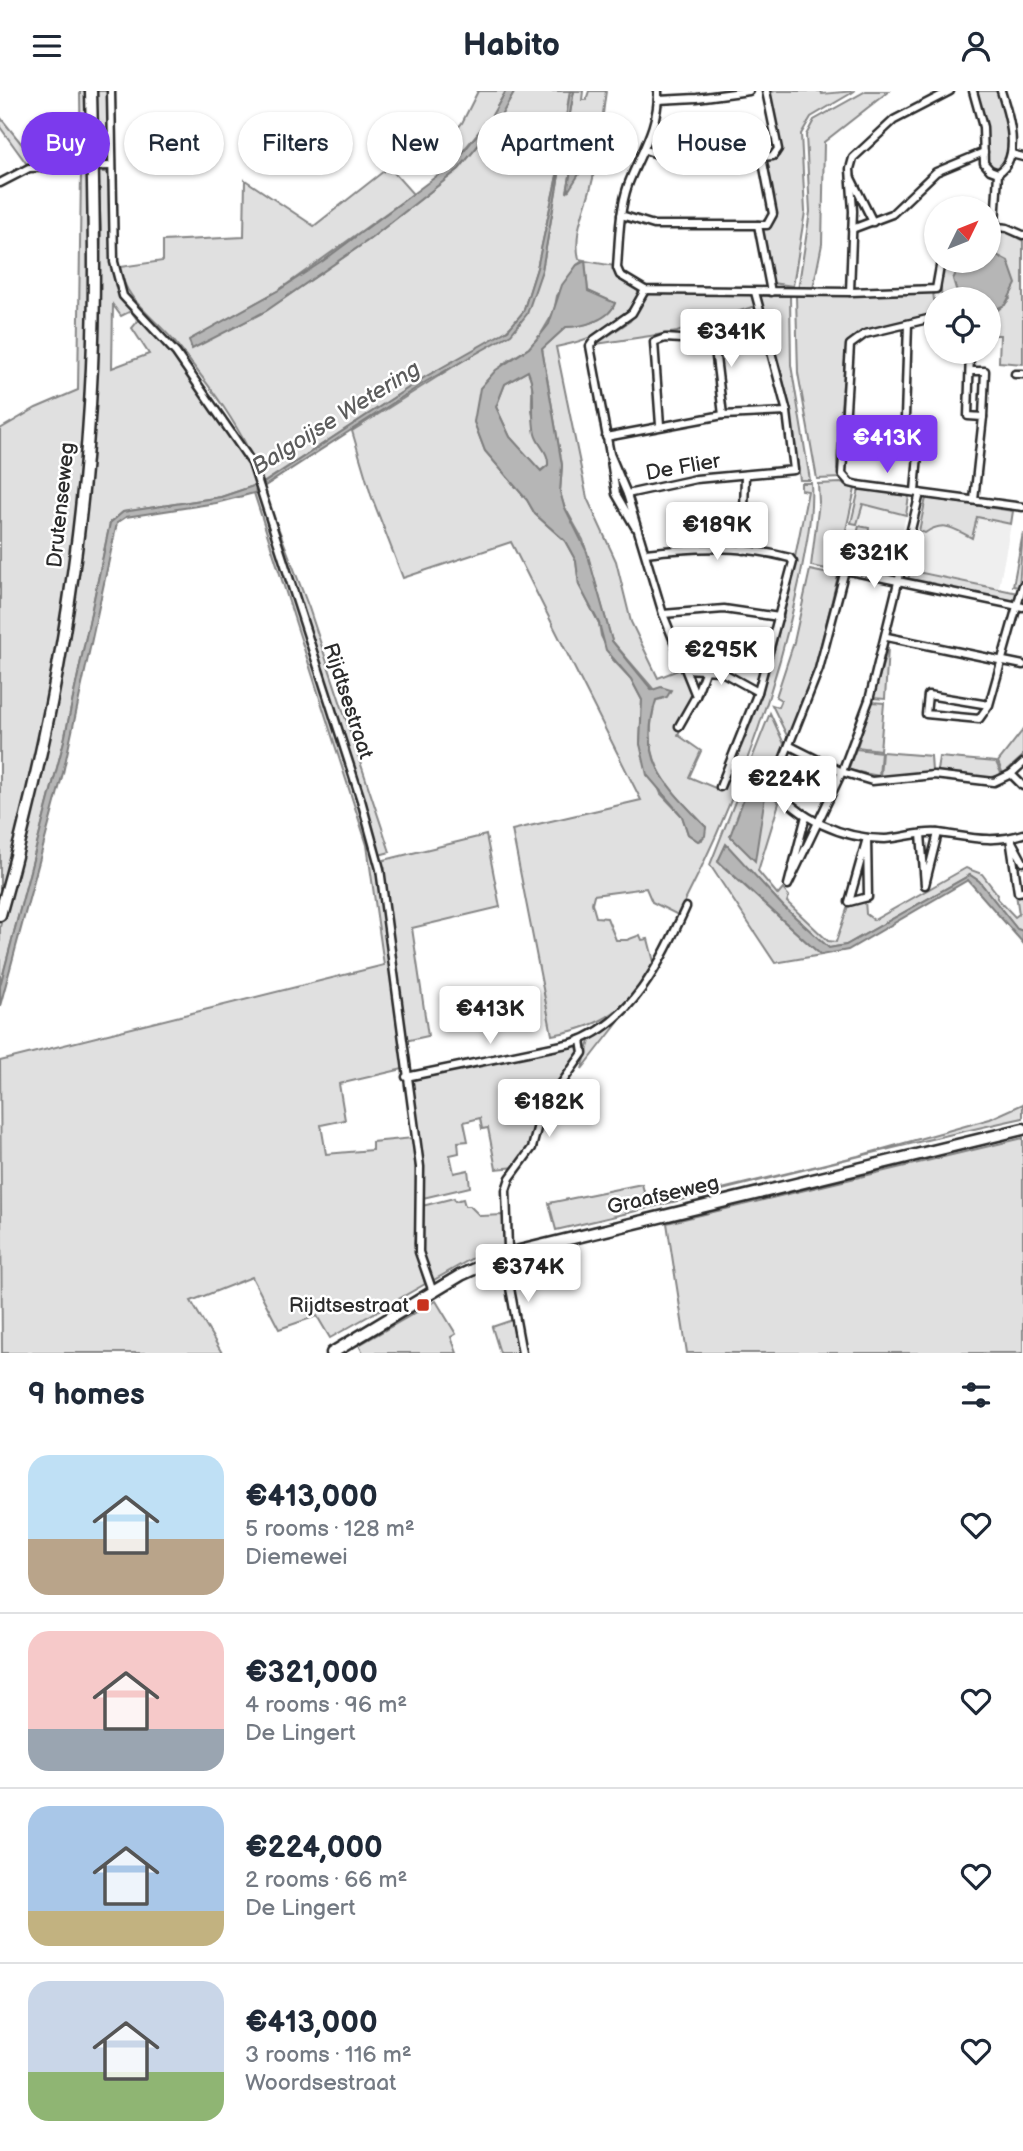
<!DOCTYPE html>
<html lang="en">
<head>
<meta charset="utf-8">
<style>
  body { margin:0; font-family:"Balsamiq Sans",sans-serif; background:#f6f6f7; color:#1f2937; height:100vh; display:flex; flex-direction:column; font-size:26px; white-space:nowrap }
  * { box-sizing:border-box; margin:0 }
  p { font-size:23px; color:#747a83 }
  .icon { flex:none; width:38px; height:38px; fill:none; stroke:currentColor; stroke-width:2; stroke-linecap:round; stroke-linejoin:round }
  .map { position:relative; height:1262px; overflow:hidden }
  .panel { display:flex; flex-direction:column; background:#fff; flex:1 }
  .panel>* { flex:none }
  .top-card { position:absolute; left:21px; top:21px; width:982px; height:63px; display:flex; gap:14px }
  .needle { width:46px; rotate:47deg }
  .fabs { position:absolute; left:924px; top:105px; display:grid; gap:14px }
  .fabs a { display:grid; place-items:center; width:77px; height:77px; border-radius:50%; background:#fff; box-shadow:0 2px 5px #0004; font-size:35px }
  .price { position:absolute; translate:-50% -60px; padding:0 16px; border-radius:7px; background:#fff; color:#222; font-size:23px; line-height:46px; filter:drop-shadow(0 2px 4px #0008) }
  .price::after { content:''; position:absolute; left:50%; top:42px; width:21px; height:16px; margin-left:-10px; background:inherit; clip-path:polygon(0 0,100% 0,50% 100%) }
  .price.selected { background:#7c3aed; color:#fff }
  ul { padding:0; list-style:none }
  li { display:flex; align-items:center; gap:21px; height:175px; padding:0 28px }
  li+li { border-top:2px solid #e0e1e3 }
  li span { display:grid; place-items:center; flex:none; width:196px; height:140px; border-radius:21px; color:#555 }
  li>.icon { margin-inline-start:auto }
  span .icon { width:84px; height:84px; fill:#fffc; stroke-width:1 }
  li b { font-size:30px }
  h2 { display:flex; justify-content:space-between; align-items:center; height:84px; padding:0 28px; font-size:30px }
  .tag { padding:0 24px; border-radius:32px; background:#fff; box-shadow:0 2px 5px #0004; font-size:24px; line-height:63px }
  .tag.selected { background:#7c3aed; color:#fff }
  header { display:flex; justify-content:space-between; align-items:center; height:91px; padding:0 28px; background:#fff; font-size:32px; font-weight:700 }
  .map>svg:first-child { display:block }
  .built { fill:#efefef }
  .green { fill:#e0e0e0; stroke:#868686; stroke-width:2; fill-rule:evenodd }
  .water { fill:#b6b6b6; stroke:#7e7e7e; stroke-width:2; fill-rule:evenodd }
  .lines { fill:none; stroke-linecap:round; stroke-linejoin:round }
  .street-casing { stroke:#2b2b2b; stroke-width:11 }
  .primary-casing { stroke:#2b2b2b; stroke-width:15 }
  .street { stroke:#fff; stroke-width:6 }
  .primary { stroke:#fff; stroke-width:10 }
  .poi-dot { fill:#c8321e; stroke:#fff; stroke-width:2.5 }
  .labels { text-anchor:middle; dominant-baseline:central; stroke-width:5; stroke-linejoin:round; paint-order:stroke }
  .street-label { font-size:21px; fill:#2b2b2b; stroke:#fff }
  .poi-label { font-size:21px; fill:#2b2b2b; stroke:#fff; text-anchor:end }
  .water-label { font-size:23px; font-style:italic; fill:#5c5c5c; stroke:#fff }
</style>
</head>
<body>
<header><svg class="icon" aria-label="menu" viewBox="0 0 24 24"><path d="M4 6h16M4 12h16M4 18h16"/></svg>Habito<svg class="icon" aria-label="person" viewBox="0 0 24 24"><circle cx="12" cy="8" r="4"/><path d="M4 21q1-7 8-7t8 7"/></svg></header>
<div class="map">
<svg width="1023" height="1262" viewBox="0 0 1023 1262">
  <rect width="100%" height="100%" fill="#fff"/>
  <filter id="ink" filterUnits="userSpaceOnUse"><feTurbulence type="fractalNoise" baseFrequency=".0143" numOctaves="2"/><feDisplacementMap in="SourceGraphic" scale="14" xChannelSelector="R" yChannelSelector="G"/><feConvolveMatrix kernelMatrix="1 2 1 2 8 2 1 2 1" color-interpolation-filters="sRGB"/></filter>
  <g filter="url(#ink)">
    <g class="built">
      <polygon points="863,413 906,424 899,454 850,468"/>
      <polygon points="977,426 1011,433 999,497 917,480 913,467 920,442 924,443 944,435 959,438 972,447"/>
    </g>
    <g class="green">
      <polygon points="80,0 87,0 89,72 81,72"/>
      <polygon points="94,0 108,0 109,68 100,74 96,71"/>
      <polygon points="478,0 506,0 491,26 453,72 439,60 462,32"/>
      <path d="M515,0H570L558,80L537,177L523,221L516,231L499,246L425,286L263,392C245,340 207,291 173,249C153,225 124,209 120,176L163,170V150L244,146L245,89L314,135L389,76L413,103L279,199L190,249L192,257L266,220L370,148L459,78L498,30Z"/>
      <path d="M574,0H583L582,9H586L589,0H606C602,27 600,55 594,82C589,113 572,137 579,168L584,169L577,174L557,205L554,221L541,243L529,257L503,273L474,331L485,360L527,409L535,423L565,450L576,470L579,494L599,532L601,545L613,569L631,588L642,609L640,653L661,703L682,725L688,743L698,750L702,749L706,736C666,694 638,670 656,609L662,608L612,550L583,449L564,415L560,401L562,374L542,258L566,236C582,236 609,229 615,212L588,200L585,170L615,175L616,183L642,199C621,236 596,248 556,256L587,407L616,470L631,531L658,587L683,577L692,605L675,636L680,639L678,644L701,660L689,686L720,699C771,608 788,501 808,400L801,399V392H811C813,424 806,456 800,487C776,603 732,719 678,824L652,811L646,797L594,804L592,812L596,826L607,827L616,849H627L640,844L642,849L648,848L654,871C627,919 605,935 552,944L512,739L641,709L511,451L403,487L371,404L352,340L519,234L542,179ZM576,53L582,74L567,101Z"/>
      <polygon points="775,0 821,0 822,3 855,0 811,26 801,43 805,121 793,195 772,192 762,137 773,132 776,126 766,71 779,65 781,60 769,2"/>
      <polygon points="866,0 889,0 824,51 822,153 813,198 798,199 810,121 806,44 814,29"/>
      <polygon points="976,0 998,0 1009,38 1006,73 1000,78 988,74 986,44"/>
      <polygon points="0,26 37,72 26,72 0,36"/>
      <path d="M81,81H89C89,190 90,300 79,409C65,543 37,675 0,804V338L36,317L78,299Z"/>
      <path d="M98,81H106L109,88L111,172L117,200L166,251L245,366L257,394L221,406L123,421L110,432L64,650L0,895V836L55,618L81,457L93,337L101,138ZM113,214L121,225L131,220L138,230L132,237L149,263L112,277Z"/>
      <polygon points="989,139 1007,141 1023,150 1023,273 999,271 1000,244 989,244 989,221 998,219 1010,208 995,161 989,160"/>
      <polygon points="944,170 961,170 956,204 959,208 942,207 940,192"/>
      <polygon points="933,201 936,225 860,245 852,249 846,257 837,366 837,379 842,387 817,388 798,282 796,205"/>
      <polygon points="649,202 751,203 755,215 677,241 596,253 630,230"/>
      <polygon points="760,205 790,205 791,274 810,389 800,389 790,316"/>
      <path d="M528,280C535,295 531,303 532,319C534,339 541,350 548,367V374L540,380L510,346L496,316L505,293Z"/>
      <polygon points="841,392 855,398 837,480 811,475 819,411 818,393"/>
      <polygon points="859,398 909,405 906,424 863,413 857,433 851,432"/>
      <polygon points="258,400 375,768 402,970 403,978 339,993 345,1029 321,1034 326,1063 372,1059 372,1051 413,1047 418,1104 414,1153 425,1193 330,1247 317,1225 279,1238 252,1186 191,1210 222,1262 2,1262 0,970 384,874 367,754 254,402"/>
      <path d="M926,407L1013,420L1011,433L977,426L972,447C955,439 945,428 925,442L919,440Z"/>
      <polygon points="276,431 309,517 390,761 379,764"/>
      <polygon points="859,435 869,437 868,448 899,455 892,486 841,476 846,456 854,457"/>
      <polygon points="1023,442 1019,496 1013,495"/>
      <polygon points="913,468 917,481 1018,502 1016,511 908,489"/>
      <polygon points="810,479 838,485 815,578 789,649 772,614 778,616 781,609 776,606 794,551"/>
      <polygon points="888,556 885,608 873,607"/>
      <polygon points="872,611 884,612 880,659 857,656"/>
      <polygon points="770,622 785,655 766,696 779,712 758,780 778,804 783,798 789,805 787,811 828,850 836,851 848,815 865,809 866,823 874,829 966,777 982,783 998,804 997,807 1015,826 1019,823 1016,803 1023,803 1023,840 1017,838 979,790 970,784 846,854 829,857 783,815 726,754 718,771 821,864 775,872 710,774"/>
      <polygon points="1023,639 1023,665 1003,683 998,671"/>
      <polygon points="856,658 881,661 879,685 848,679"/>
      <polygon points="882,661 931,665 932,680 880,686"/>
      <polygon points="939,666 996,671 1002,684 982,688 937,680"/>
      <polygon points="486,744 500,816 412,837 428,945 405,950 380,770"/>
      <polygon points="621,928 582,978 590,950"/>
      <polygon points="575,953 580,961 540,1017 531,1054 516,1076 496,1078 488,1037 482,1038 480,1027 464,1031 468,1050 458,1051 459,1062 450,1064 454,1082 468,1079 470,1096 423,1107 422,1074 409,988"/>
      <path d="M1023,1013V1027C867,1061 712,1103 556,1139L549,1112L642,1093L648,1116L858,1065L990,1028Z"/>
      <polygon points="1023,1047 1023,1262 687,1262 667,1132"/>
      <polygon points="454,1107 455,1110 463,1108 465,1115 470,1115 480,1125 504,1124 506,1156 471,1168 432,1190 420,1158 422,1115"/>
      <polygon points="436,1210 456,1243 451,1246 457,1262 363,1262 359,1254"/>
      <polygon points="515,1228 520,1262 500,1262 492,1236"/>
    </g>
    <g class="water">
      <polygon points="506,0 515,0 498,30 459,78 370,148 266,220 192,258 189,249 279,199 323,170 446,78 458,68 491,26"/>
      <polygon points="570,0 574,0 542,179 527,223 511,243 427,290 254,402 216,412 126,426 117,432 63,682 0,915 0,895 64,650 110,432 123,421 221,406 265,391 425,286 508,239 523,221 537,177 558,80"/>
      <polygon points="576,51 581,80 567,102"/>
      <polygon points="989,160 1008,170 1016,193 1005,214 989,221 989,208 959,208 953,188 962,170 989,170"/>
      <path d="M585,170L588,200L615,212C610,229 582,236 566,236L542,258L562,374L560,401L564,415L587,461L612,550L652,599L661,596L671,599L667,606L656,609C637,670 667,695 706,736L705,745L698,750L688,743L682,725L647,684L640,653L642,609L631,588L606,559L599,532L579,494L576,470L565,450L535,423L527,409L485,360L474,331L480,297L496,279L529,257L541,243L549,233L562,194L577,174ZM528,280C537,300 530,321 535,343C538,355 549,360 548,374L541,380L510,346L496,316L505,293Z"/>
      <polygon points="753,683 765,705 755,770 730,745"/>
      <polygon points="726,753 783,815 829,857 846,854 970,784 979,790 1017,838 1023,840 1023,852 968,789 848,859 821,864 718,770"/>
    </g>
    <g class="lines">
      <defs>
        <g id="street">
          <polyline points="111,0 114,171 123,205 176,262 252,372 361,709 380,778 420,1076 419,1161 433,1201"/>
          <path d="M658,0C659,36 640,62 628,94C619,120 619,150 617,177L620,184L645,199L850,201L936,198L941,170"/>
          <polyline points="973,0 983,36 984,72 990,79 998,82 995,134"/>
          <polyline points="658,9 697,7 749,0"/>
          <polyline points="645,59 685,72 773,65 778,58 766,0"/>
          <polyline points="1011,63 1023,66"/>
          <path d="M998,82C1023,67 1008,22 1001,0"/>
          <polyline points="851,87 873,131"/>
          <polyline points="0,92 29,77 111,75"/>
          <polyline points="621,124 654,134 767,134 773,123 762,66"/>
          <polyline points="758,134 771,201"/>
          <polyline points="989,135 1007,137 1023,144"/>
          <polyline points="852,138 892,123 936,81 984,61"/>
          <polyline points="850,201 853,120 850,78 853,67 894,29 950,0"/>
          <polyline points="936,226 865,243 850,254 842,383 850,392 858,394 1023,416"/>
          <polyline points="908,233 904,358 906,361 918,363 915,401"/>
          <polyline points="708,239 715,258 723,324"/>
          <polyline points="970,261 968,325 983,326 974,409"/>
          <polyline points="970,280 985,280 983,326"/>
          <polyline points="1015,283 1023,283"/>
          <polyline points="906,333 917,334 920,338 918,363"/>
          <polyline points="660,334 654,251 665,247 712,250"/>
          <polyline points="606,346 723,324 787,321"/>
          <polyline points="610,363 590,255 595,248 632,222 645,199"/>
          <polyline points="627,403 696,388 794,379 787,321 755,201"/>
          <polyline points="635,436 616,403 610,363 627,403 663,523 696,605 679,635"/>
          <polyline points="743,459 745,384"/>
          <path d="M646,462C694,456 743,454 790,467L793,471L758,601L720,696"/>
          <path d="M1023,516L845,479L819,578L773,694C798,728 843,748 885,748C903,747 921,740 939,742C969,746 992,753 1023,743"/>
          <polyline points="663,523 724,518 779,526"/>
          <polyline points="887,546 1023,574"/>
          <polyline points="686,578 720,580 758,601"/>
          <polyline points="696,605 706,578"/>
          <polyline points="989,614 979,628 926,623 928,604 989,614 1023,494"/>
          <polyline points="790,655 842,681 872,690 934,684 994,691 1011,683 1023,672"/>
          <polyline points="1011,683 1023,695"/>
          <polyline points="806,725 788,794 842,681 869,609 920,402"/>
          <polyline points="921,743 925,794 938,742"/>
          <polygon points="867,747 868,806 849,811"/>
          <polyline points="1023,771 1010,747 1018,801 1023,800"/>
          <path d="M406,986L572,952C633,932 661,870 686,816"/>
          <polyline points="522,1262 505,1170 508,1157 506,1099 510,1087 532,1057 540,1026 551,1007 583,962 581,949"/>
        </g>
        <g id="primary">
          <path d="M0,824C51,645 84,462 92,276C96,184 93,92 91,0"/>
          <polyline points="332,1262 461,1184 507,1163 1023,1038"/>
        </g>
      </defs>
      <use href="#street" class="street-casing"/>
      <use href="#primary" class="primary-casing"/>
      <use href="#street" class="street"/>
      <use href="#primary" class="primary"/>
    </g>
  </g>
  <rect class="poi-dot" x="416" y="1207" width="14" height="14" rx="3.5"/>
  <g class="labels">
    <g class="street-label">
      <text transform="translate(683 376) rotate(-10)">De Flier</text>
      <text transform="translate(61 414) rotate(-84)">Drutenseweg</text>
      <text transform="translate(348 610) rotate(72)">Rijdtsestraat</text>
      <text transform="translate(663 1104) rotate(-13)">Graafseweg</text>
    </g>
    <g class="poi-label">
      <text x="409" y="1214">Rijdtsestraat</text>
    </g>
    <g class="water-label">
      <text transform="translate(336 327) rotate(-32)">Balgoijse Wetering</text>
    </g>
  </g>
</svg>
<div class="fabs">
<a><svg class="needle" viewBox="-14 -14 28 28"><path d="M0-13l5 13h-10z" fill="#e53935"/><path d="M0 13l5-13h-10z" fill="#747a83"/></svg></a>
<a><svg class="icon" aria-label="locate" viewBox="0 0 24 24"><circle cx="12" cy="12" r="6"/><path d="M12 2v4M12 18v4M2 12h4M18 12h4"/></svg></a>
</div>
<b class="price" style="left:731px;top:278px">€341K</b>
<b class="price selected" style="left:887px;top:384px">€413K</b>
<b class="price" style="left:717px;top:471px">€189K</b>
<b class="price" style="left:874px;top:499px">€321K</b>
<b class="price" style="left:721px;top:596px">€295K</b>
<b class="price" style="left:784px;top:725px">€224K</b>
<b class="price" style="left:490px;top:955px">€413K</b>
<b class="price" style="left:549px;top:1048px">€182K</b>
<b class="price" style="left:528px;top:1213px">€374K</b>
<div class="top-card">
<a class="tag selected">Buy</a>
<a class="tag">Rent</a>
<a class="tag">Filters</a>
<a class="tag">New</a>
<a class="tag">Apartment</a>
<a class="tag">House</a>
</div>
</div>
<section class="panel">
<h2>9 homes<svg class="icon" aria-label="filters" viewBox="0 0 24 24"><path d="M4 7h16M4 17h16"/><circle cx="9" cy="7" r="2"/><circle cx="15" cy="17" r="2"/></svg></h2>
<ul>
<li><span style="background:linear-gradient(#bfe0f5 60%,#b9a48a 0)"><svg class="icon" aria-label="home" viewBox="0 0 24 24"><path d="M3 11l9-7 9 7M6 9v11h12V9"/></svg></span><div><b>€413,000</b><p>5 rooms · 128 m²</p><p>Diemewei</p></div><svg class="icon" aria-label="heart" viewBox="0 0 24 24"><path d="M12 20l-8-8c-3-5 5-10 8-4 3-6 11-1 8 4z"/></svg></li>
<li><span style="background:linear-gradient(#f6c9c9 70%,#9aa5b1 0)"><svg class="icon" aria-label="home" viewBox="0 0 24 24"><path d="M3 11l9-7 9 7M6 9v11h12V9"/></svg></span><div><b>€321,000</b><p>4 rooms · 96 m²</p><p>De Lingert</p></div><svg class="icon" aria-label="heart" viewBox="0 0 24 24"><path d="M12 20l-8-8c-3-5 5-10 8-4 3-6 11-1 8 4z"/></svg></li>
<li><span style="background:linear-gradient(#a9c7e8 75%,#c2b280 0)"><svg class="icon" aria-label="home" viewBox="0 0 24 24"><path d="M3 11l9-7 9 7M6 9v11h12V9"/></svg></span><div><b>€224,000</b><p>2 rooms · 66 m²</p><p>De Lingert</p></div><svg class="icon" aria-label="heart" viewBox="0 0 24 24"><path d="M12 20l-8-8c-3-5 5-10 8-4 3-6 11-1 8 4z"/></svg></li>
<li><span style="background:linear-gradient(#c9d6e8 65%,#8fb573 0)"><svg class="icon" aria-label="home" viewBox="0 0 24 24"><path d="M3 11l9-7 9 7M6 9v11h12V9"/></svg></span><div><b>€413,000</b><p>3 rooms · 116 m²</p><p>Woordsestraat</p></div><svg class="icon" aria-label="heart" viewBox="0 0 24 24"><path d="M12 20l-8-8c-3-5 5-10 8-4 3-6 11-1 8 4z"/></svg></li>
</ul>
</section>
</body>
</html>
